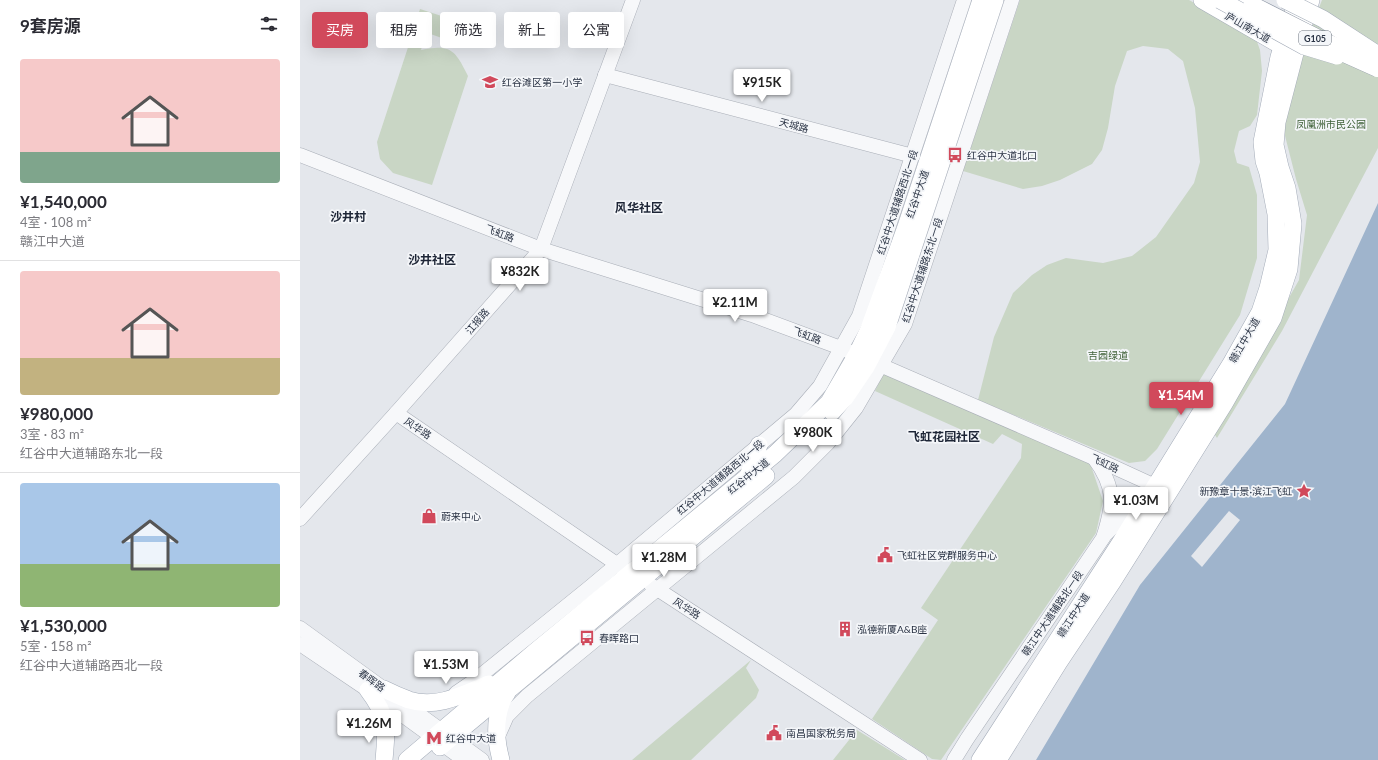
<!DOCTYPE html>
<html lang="zh">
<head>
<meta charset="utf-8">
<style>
  body { margin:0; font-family:Lato,"Noto Sans SC",sans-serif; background:#f2f2f3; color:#2b2b33; height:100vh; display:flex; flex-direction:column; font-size:15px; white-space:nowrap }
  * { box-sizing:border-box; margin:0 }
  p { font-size:13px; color:#7c7c81 }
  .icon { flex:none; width:22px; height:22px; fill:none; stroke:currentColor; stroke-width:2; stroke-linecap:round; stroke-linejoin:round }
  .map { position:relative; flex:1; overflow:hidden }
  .details { display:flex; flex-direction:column; background:#fff; width:300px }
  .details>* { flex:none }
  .guide { position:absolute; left:12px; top:12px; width:380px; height:36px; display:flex; gap:8px }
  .price { position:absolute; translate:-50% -34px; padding:0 9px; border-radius:4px; background:#fff; color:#222; font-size:13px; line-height:26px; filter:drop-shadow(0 1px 2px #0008) }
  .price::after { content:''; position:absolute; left:50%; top:24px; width:12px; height:9px; margin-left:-6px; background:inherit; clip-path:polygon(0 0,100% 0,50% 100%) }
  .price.selected { background:#d1495b; color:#fff }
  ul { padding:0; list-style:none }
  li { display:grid; align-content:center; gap:8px; height:212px; padding:0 20px }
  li+li { border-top:1px solid #e1e1e2 }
  li span { display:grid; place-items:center; height:124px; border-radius:4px; color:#555 }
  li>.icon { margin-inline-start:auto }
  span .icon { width:72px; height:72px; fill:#fffc; stroke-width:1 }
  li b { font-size:17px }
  h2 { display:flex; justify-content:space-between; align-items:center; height:48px; padding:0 20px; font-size:17px }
  .pill { padding:0 14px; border-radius:4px; background:#fff; box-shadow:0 4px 16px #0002; font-size:14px; line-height:36px }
  .pill.selected { background:#d1495b; color:#fff }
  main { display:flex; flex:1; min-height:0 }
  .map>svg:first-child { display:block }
  .green { fill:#c9d6c5 }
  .water { fill:#9fb4cc }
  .pier { fill:#e4e7ec }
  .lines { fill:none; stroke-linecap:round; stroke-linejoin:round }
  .minor-casing { stroke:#a9aeb7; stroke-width:15 }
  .major-casing { stroke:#a3abb8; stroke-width:18 }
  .highway-casing { stroke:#8b94a3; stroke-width:21 }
  .minor { stroke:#f7f8fa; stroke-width:14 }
  .major { stroke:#fff; stroke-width:17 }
  .highway { stroke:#fff; stroke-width:20 }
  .major-bridge-casing { stroke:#a3abb8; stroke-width:18; stroke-linecap:butt }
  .highway-bridge-casing { stroke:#8b94a3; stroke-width:21; stroke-linecap:butt }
  .major-bridge { stroke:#fff; stroke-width:17 }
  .highway-bridge { stroke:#fff; stroke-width:20 }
  .labels { text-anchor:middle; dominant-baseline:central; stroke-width:3.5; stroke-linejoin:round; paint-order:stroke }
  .shield { fill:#f4f6f9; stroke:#676e7b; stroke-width:1 }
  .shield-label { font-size:9px; font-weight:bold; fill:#2b3445 }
  .street-label { font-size:10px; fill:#2b3445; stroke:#f4f6f9 }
  .poi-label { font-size:10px; fill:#2b3445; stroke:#f4f6f9; text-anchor:start }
  .park-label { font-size:10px; fill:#3f6138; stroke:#f4f6f9 }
  .quarter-label { font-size:12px; font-weight:bold; fill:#1d2536; stroke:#f4f6f9 }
</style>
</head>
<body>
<main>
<section class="details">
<h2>9套房源<svg class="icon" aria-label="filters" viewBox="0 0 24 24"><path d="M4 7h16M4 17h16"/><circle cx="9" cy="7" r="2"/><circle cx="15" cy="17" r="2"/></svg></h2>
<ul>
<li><span style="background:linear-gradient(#f6c9c9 75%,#7fa58c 0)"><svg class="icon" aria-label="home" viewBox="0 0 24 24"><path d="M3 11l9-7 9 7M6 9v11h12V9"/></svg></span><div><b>¥1,540,000</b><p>4室 · 108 m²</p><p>赣江中大道</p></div></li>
<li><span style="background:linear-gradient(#f6c9c9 70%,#c2b280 0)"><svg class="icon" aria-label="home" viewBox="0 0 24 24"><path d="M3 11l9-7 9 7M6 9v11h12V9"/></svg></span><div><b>¥980,000</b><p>3室 · 83 m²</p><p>红谷中大道辅路东北一段</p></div></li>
<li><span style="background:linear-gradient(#a9c7e8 65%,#8fb573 0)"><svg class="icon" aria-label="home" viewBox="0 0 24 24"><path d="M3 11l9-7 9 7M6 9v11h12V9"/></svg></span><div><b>¥1,530,000</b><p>5室 · 158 m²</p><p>红谷中大道辅路西北一段</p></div></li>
</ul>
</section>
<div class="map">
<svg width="1078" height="760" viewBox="0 0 1078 760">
  <rect width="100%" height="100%" fill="#e4e7ec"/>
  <g class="green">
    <polygon points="720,0 889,0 955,36 960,50 962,71 957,115 950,126 939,131 934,151 937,163 949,167 957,195 957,258 940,315 857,449 845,461 829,463 678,400 694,337 713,293 732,275 747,265 766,258 803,263 832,256 856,237 894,183 900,162 895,108 883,61 868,49 843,46 827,51 815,86 808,128 802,150 792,164 760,180 742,186 723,189 663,171"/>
    <polygon points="1022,0 1078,0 1078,148 982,331 917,438 913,432 999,280 1007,215 996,179 982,124 997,64"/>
    <polygon points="120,9 157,21 150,41 114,28"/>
    <path d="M114,29L126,33L121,50C151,44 155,50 168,76L132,185L93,173L80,159L77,142Z"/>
    <polygon points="584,372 790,463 803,501 796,533 641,760 632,759 572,719 638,620 621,608 721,458 722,444 702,434 693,444 575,391"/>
    <polygon points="451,660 446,668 459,690 456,698 391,760 332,760"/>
    <polygon points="557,730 605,760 533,760"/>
  </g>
  <polygon class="water" points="1078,203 1078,760 736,760 840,585 985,404"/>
  <polygon class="pier" points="929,511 940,520 902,567 891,556"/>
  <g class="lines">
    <defs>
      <g id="minor">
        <polyline points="305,75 613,156"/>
        <polyline points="0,155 241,249 452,315 541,348 794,458 864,490"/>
        <polyline points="96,413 324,569"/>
        <polyline points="0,519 96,413 241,249 333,0"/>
        <polyline points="804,536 819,521 835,499 854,487"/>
        <polyline points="351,585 620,760"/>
        <polyline points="0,628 182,760"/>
        <polyline points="0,644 68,690 164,760"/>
        <polyline points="156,693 175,680 290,587 496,414 520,386 559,316 664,0"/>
        <polyline points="199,734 207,716 227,696 494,477 528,443 556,408 605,324 712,0"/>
        <path d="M654,760L667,739L803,538C814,504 816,488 794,458"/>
      </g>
      <g id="major">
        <polyline points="902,0 992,52"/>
        <polyline points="532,412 545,398 566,367 587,327 695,0"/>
        <polyline points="448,476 459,445"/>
        <path d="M84,689C92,693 101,697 109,700C137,709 164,694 189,684"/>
        <path d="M68,690C88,716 87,728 84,760"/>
        <polyline points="140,747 466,476"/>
        <polyline points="107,760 237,650 475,454 529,402 557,354 569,329 606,227 681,0"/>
        <path d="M201,760C196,742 195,721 201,704C202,700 205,696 207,693"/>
        <polyline points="680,760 822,540 932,362 960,312 968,288 977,250 976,214 968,173 964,161 962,142 979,57 997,0"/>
        <polyline points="698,760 759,662 813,581 869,492 924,404 973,318 989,269 993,224 987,188 980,167 975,145 977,122 995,53 1011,0"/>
      </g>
      <polyline id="highway" points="941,0 953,7"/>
    </defs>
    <use href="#minor" class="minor-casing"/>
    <use href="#major" class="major-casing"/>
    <use href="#highway" class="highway-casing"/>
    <use href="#minor" class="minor"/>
    <use href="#major" class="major"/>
    <use href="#highway" class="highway"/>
    <defs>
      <g id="major-bridge">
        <polyline points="920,0 1004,46 1037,56"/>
        <polyline points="985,0 1023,19 1078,55"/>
      </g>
      <polyline id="highway-bridge" points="953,7 1020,41 1078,67"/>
    </defs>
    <use href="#major-bridge" class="major-bridge-casing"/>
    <use href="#highway-bridge" class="highway-bridge-casing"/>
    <use href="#major-bridge" class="major-bridge"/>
    <use href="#highway-bridge" class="highway-bridge"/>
  </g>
  <defs>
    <symbol id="school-bare" viewBox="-9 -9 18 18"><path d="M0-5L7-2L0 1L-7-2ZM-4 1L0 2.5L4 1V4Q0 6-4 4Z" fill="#d1495b" stroke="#f4f6f9" stroke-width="2.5" paint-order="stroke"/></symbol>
    <symbol id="bus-bare" viewBox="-9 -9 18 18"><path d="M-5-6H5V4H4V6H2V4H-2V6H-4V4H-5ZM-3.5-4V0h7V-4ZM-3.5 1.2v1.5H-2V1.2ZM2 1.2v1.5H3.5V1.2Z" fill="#d1495b" stroke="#f4f6f9" stroke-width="2.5" paint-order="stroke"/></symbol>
    <symbol id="sight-bare" viewBox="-9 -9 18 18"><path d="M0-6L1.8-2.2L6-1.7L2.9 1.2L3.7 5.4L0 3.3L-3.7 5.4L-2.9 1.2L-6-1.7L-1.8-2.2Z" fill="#d1495b" stroke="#f4f6f9" stroke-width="2.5" paint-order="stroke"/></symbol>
    <symbol id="shop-bare" viewBox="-9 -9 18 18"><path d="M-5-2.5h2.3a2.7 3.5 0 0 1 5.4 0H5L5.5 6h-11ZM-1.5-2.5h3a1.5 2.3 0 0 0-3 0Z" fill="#d1495b" stroke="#f4f6f9" stroke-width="2.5" paint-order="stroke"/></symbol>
    <symbol id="civic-bare" viewBox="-9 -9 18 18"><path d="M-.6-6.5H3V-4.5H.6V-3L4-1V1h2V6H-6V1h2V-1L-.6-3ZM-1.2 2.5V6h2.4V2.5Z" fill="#d1495b" stroke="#f4f6f9" stroke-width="2.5" paint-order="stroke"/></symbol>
    <symbol id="building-bare" viewBox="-9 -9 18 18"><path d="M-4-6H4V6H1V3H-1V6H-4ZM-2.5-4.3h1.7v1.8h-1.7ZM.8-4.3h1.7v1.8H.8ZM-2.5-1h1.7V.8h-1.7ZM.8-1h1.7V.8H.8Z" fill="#d1495b" stroke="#f4f6f9" stroke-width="2.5" paint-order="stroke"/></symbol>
    <symbol id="metro-bare" viewBox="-9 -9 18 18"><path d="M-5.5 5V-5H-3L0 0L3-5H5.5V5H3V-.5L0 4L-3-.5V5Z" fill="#d1495b" stroke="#f4f6f9" stroke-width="2.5" paint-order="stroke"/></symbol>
  </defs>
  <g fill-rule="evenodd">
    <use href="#school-bare" x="179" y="71" width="22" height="22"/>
    <use href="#bus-bare" x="644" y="144" width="22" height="22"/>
    <use href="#sight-bare" x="993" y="480" width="22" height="22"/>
    <use href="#shop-bare" x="118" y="505" width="22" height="22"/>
    <use href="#civic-bare" x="574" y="544" width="22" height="22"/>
    <use href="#building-bare" x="534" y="618" width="22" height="22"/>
    <use href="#bus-bare" x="276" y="627" width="22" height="22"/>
    <use href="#civic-bare" x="463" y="722" width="22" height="22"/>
    <use href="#metro-bare" x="123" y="727" width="22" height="22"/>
  </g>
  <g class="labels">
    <rect class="shield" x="999" y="31" width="32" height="14" rx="3"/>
    <g class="shield-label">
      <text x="1015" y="38">G105</text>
    </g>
    <g class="street-label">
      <text transform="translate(948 27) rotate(30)">庐山南大道</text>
      <text transform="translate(494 125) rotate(15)">天城路</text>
      <text transform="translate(617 194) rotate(-71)">红谷中大道</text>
      <text transform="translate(597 202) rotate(-72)">红谷中大道辅路西北一段</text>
      <text transform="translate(200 233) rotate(21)">飞虹路</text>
      <text transform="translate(622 270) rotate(-72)">红谷中大道辅路东北一段</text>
      <text transform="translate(177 321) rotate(-49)">江报路</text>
      <text transform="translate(507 335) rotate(21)">飞虹路</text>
      <text transform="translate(944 340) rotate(-60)">赣江中大道</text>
      <text transform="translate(118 428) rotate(34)">风华路</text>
      <text transform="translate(805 463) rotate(25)">飞虹路</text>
      <text transform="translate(448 476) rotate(-39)">红谷中大道</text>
      <text transform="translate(420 477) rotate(-40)">红谷中大道辅路西北一段</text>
      <text transform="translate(387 608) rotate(33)">风华路</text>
      <text transform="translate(752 613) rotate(-56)">赣江中大道辅路北一段</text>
      <text transform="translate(773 615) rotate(-57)">赣江中大道</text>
      <text transform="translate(72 680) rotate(36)">春晖路</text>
    </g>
    <g class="poi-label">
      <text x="202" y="82">红谷滩区第一小学</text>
      <text x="667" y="155">红谷中大道北口</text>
      <text x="992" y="491" text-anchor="end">新豫章十景·滨江飞虹</text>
      <text x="141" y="516">蔚来中心</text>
      <text x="597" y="555">飞虹社区党群服务中心</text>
      <text x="557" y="629">泓德新厦A&amp;B座</text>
      <text x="299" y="638">春晖路口</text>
      <text x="486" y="733">南昌国家税务局</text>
      <text x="146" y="738">红谷中大道</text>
    </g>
    <g class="park-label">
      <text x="1031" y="124">凤凰洲市民公园</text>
      <text x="808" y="355">吉园绿道</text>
    </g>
    <g class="quarter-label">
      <text x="339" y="207">风华社区</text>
      <text x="48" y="216">沙井村</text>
      <text x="132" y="259">沙井社区</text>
      <text x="644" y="436">飞虹花园社区</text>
    </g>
  </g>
</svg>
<b class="price" style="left:462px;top:103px">¥915K</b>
<b class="price" style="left:220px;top:292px">¥832K</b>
<b class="price" style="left:435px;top:323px">¥2.11M</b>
<b class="price selected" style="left:881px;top:416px">¥1.54M</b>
<b class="price" style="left:513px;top:453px">¥980K</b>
<b class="price" style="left:836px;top:521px">¥1.03M</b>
<b class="price" style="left:364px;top:578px">¥1.28M</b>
<b class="price" style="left:146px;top:685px">¥1.53M</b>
<b class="price" style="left:69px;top:744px">¥1.26M</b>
<div class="guide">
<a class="pill selected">买房</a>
<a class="pill">租房</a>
<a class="pill">筛选</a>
<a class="pill">新上</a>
<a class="pill">公寓</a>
</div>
</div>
</main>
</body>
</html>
